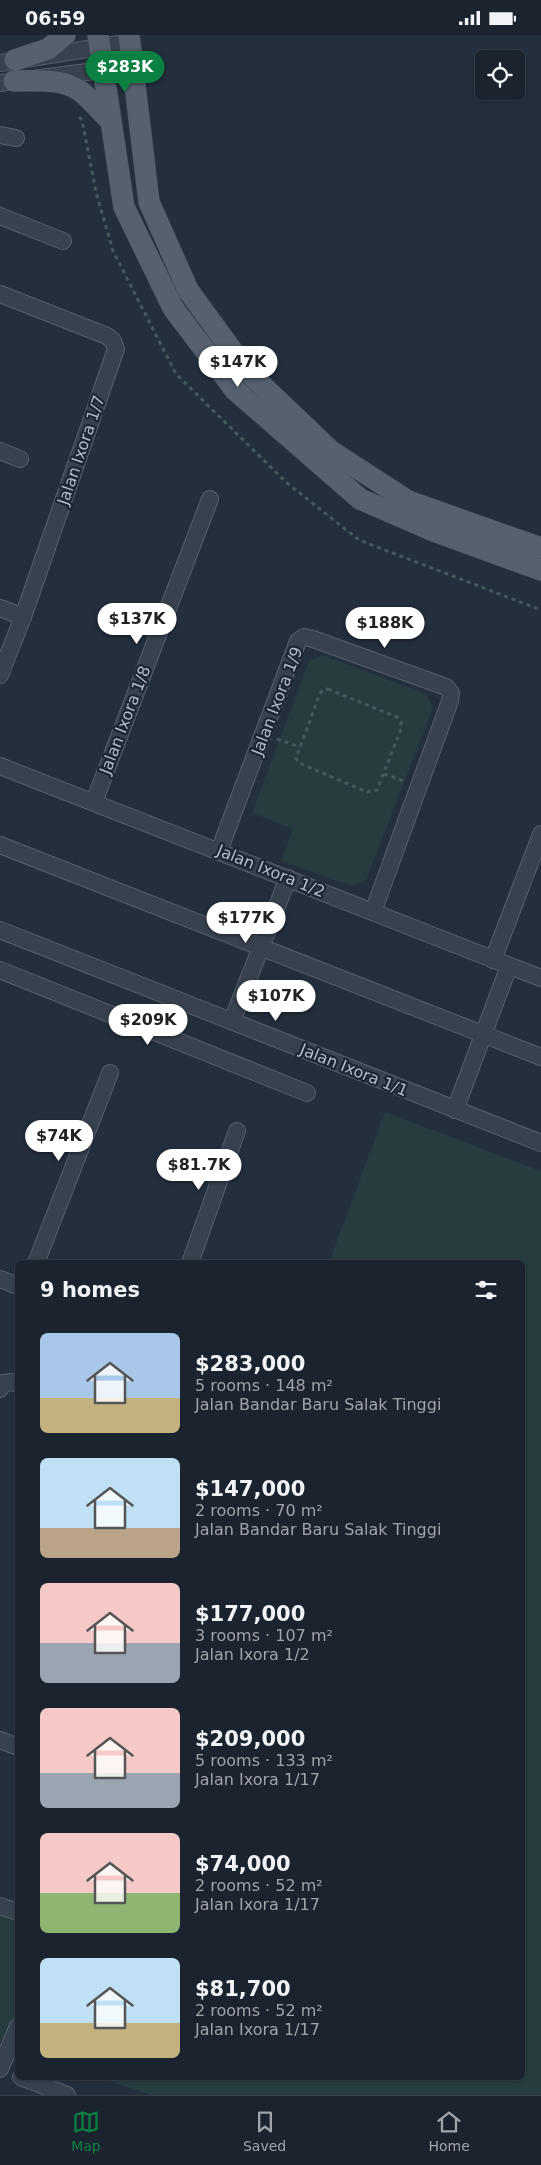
<!DOCTYPE html>
<html lang="en">
<head>
<meta charset="utf-8">
<style>
  body { margin:0; font-family:"DejaVu Sans",sans-serif; background:#282f3a; color:#f1f3f6; height:100vh; display:flex; flex-direction:column; font-size:19px; white-space:nowrap }
  * { box-sizing:border-box; margin:0 }
  p { font-size:16px; color:#a0a4aa }
  .icon { flex:none; width:28px; height:28px; fill:none; stroke:currentColor; stroke-width:2; stroke-linecap:round; stroke-linejoin:round }
  .map { position:relative; flex:1; overflow:hidden }
  .sheet { position:absolute; left:15px; top:1225px; width:510px; height:820px; display:flex; flex-direction:column; background:#1b232e; border-radius:8px; box-shadow:0 1px 4px #0004,0 0 0 1px #39404a }
  .sheet>* { flex:none }
  .tools { position:absolute; left:475px; top:15px; display:grid; gap:10px }
  .tools a { display:grid; place-items:center; width:50px; height:50px; border-radius:8px; background:#1b232e; box-shadow:0 1px 4px #0004,0 0 0 1px #39404a; font-size:25px }
  .price { position:absolute; translate:-50% -42px; padding:0 11px; border-radius:18px; background:#fff; color:#222; font-size:16px; line-height:32px; filter:drop-shadow(0 1px 2px #0008) }
  .price::after { content:''; position:absolute; left:50%; top:30px; width:15px; height:11px; margin-left:-8px; background:inherit; clip-path:polygon(0 0,100% 0,50% 100%) }
  .price.on { background:#0b8043; color:#fff }
  ul { padding:0; list-style:none }
  li { display:flex; align-items:center; gap:15px; height:125px; padding:0 25px }
  li span { display:grid; place-items:center; flex:none; width:140px; height:100px; border-radius:8px; color:#555 }
  li>.icon { margin-inline-start:auto }
  span .icon { width:60px; height:60px; fill:#fffc; stroke-width:1 }
  li b { font-size:21px }
  h2 { display:flex; justify-content:space-between; align-items:center; height:60px; padding:0 25px; font-size:21px }
  .status { display:flex; justify-content:space-between; align-items:center; height:35px; padding:0 25px; background:#1b232e; direction:ltr }
  .status svg { height:14px; fill:currentColor }
  .menu { display:flex; justify-content:space-around; align-items:center; height:70px; border-top:1px solid #39404a; background:#1b232e; font-size:14px; color:#a0a4aa }
  .menu a { display:grid; justify-items:center; gap:2px }
  .menu .on { color:#0b8043 }
  .map>svg:first-child { display:block }
  .green { fill:#263c3f }
  .lines { fill:none; stroke-linecap:round; stroke-linejoin:round }
  .minor-casing { stroke:#565f6c; stroke-width:18 }
  .major-casing { stroke:#414a57; stroke-width:22 }
  .path { stroke:#44595c; stroke-width:3; stroke-dasharray:4 4; stroke-linecap:butt }
  .minor { stroke:#38414e; stroke-width:16 }
  .major { stroke:#56606e; stroke-width:21 }
  .labels { text-anchor:middle; dominant-baseline:central; stroke-width:4.5; stroke-linejoin:round; paint-order:stroke }
  .street-label { font-size:16px; fill:#b4bcc9; stroke:#1d2633 }
</style>
</head>
<body>
<div class="status"><b>06:59</b><svg viewBox="0 0 49 12"><path d="M0 12V9h3v3zM5 12V6h3v6zM10 12V3h3v9zM15 12V0h3v12zM26 1h20v11H26zM47 4h2v5h-2z"/></svg></div>
<div class="map">
<svg width="541" height="2060" viewBox="0 0 541 2060">
  <rect width="100%" height="100%" fill="#242f3e"/>
  <g class="green">
    <polygon points="323,620 426,659 433,673 366,845 352,851 281,826 293,794 252,778 309,626"/>
    <polygon points="385,1077 541,1136 541,2060 151,2060 101,2043 522,2042 522,1228 329,1227"/>
    <polygon points="0,1879 17,1885 17,2013 0,2007"/>
  </g>
  <g class="lines">
    <defs>
      <g id="minor">
        <polyline points="0,28 130,7"/>
        <polyline points="0,48 134,31"/>
        <polyline points="0,100 16,103"/>
        <polyline points="0,181 63,206"/>
        <polyline points="0,259 107,301 113,306 116,314 23,582 0,640"/>
        <polyline points="0,416 20,424"/>
        <polyline points="0,573 23,582"/>
        <polyline points="0,731 541,943"/>
        <polyline points="94,767 210,464"/>
        <polyline points="0,810 541,1022"/>
        <polyline points="219,816 298,606 304,602 313,604 446,652 451,658 450,666 373,877"/>
        <polyline points="0,895 541,1108"/>
        <polyline points="493,925 541,799"/>
        <polyline points="0,935 307,1058"/>
        <polyline points="232,986 288,843"/>
        <polyline points="455,1075 509,931"/>
        <polyline points="36,1228 110,1038"/>
        <polyline points="190,1228 237,1096"/>
        <polyline points="0,1244 18,1251"/>
        <polyline points="0,1354 3,1348 12,1347 18,1349"/>
        <polyline points="0,1705 18,1712"/>
        <polyline points="0,1871 18,1877"/>
        <polyline points="0,2034 18,1991"/>
        <polyline points="21,2042 67,2060"/>
      </g>
      <g id="major">
        <polyline points="98,0 124,172 173,273 235,355 360,464 436,497 541,535"/>
        <polyline points="129,0 149,167 188,255 247,336 331,416 408,466 541,513"/>
        <polyline points="15,25 48,14 65,0"/>
        <path d="M14,46C35,46 62,43 80,56C91,64 101,77 111,86"/>
      </g>
    </defs>
    <use href="#minor" class="minor-casing"/>
    <use href="#major" class="major-casing"/>
    <g class="path">
      <polyline points="79,82 82,85 96,157 113,216 176,339 287,448 359,505 541,575"/>
      <polygon points="328,654 397,682 401,687 401,694 377,755 367,757 299,728 296,723 319,661 322,655"/>
      <polyline points="277,704 300,712"/>
      <polyline points="384,739 404,746"/>
    </g>
    <use href="#minor" class="minor"/>
    <use href="#major" class="major"/>
  </g>
  <g class="labels">
    <g class="street-label">
      <text transform="translate(81 415) rotate(-71)">Jalan Ixora 1/7</text>
      <text transform="translate(277 666) rotate(-69)">Jalan Ixora 1/9</text>
      <text transform="translate(125 685) rotate(-69)">Jalan Ixora 1/8</text>
      <text transform="translate(271 836) rotate(22)">Jalan Ixora 1/2</text>
      <text transform="translate(354 1035) rotate(22)">Jalan Ixora 1/1</text>
    </g>
  </g>
</svg>
<div class="tools">
<a><svg class="icon" aria-label="locate" viewBox="0 0 24 24"><circle cx="12" cy="12" r="6"/><path d="M12 2v4M12 18v4M2 12h4M18 12h4"/></svg></a>
</div>
<b class="price on" style="left:125px;top:58px">$283K</b>
<b class="price" style="left:238px;top:353px">$147K</b>
<b class="price" style="left:137px;top:610px">$137K</b>
<b class="price" style="left:385px;top:614px">$188K</b>
<b class="price" style="left:246px;top:909px">$177K</b>
<b class="price" style="left:276px;top:987px">$107K</b>
<b class="price" style="left:148px;top:1011px">$209K</b>
<b class="price" style="left:59px;top:1127px">$74K</b>
<b class="price" style="left:199px;top:1156px">$81.7K</b>
<section class="sheet">
<h2>9 homes<svg class="icon" aria-label="filters" viewBox="0 0 24 24"><path d="M4 7h16M4 17h16"/><circle cx="9" cy="7" r="2"/><circle cx="15" cy="17" r="2"/></svg></h2>
<ul>
<li><span style="background:linear-gradient(#a9c7e8 65%,#c2b280 0)"><svg class="icon" aria-label="home" viewBox="0 0 24 24"><path d="M3 11l9-7 9 7M6 9v11h12V9"/></svg></span><div><b>$283,000</b><p>5 rooms · 148 m²</p><p>Jalan Bandar Baru Salak Tinggi</p></div></li>
<li><span style="background:linear-gradient(#bfe0f5 70%,#b9a48a 0)"><svg class="icon" aria-label="home" viewBox="0 0 24 24"><path d="M3 11l9-7 9 7M6 9v11h12V9"/></svg></span><div><b>$147,000</b><p>2 rooms · 70 m²</p><p>Jalan Bandar Baru Salak Tinggi</p></div></li>
<li><span style="background:linear-gradient(#f6c9c9 60%,#9aa5b1 0)"><svg class="icon" aria-label="home" viewBox="0 0 24 24"><path d="M3 11l9-7 9 7M6 9v11h12V9"/></svg></span><div><b>$177,000</b><p>3 rooms · 107 m²</p><p>Jalan Ixora 1/2</p></div></li>
<li><span style="background:linear-gradient(#f6c9c9 65%,#9aa5b1 0)"><svg class="icon" aria-label="home" viewBox="0 0 24 24"><path d="M3 11l9-7 9 7M6 9v11h12V9"/></svg></span><div><b>$209,000</b><p>5 rooms · 133 m²</p><p>Jalan Ixora 1/17</p></div></li>
<li><span style="background:linear-gradient(#f6c9c9 60%,#8fb573 0)"><svg class="icon" aria-label="home" viewBox="0 0 24 24"><path d="M3 11l9-7 9 7M6 9v11h12V9"/></svg></span><div><b>$74,000</b><p>2 rooms · 52 m²</p><p>Jalan Ixora 1/17</p></div></li>
<li><span style="background:linear-gradient(#bfe0f5 65%,#c2b280 0)"><svg class="icon" aria-label="home" viewBox="0 0 24 24"><path d="M3 11l9-7 9 7M6 9v11h12V9"/></svg></span><div><b>$81,700</b><p>2 rooms · 52 m²</p><p>Jalan Ixora 1/17</p></div></li>
</ul>
</section>
</div>
<nav class="menu">
<a class="on"><svg class="icon" aria-label="map" viewBox="0 0 24 24"><path d="M3 6l6-2 6 2 6-2v14l-6 2-6-2-6 2zM9 4v14M15 6v14"/></svg>Map</a>
<a><svg class="icon" aria-label="saved" viewBox="0 0 24 24"><path d="M7 4h10v16l-5-4-5 4z"/></svg>Saved</a>
<a><svg class="icon" aria-label="home" viewBox="0 0 24 24"><path d="M3 11l9-7 9 7M6 9v11h12V9"/></svg>Home</a>
</nav>
</body>
</html>
